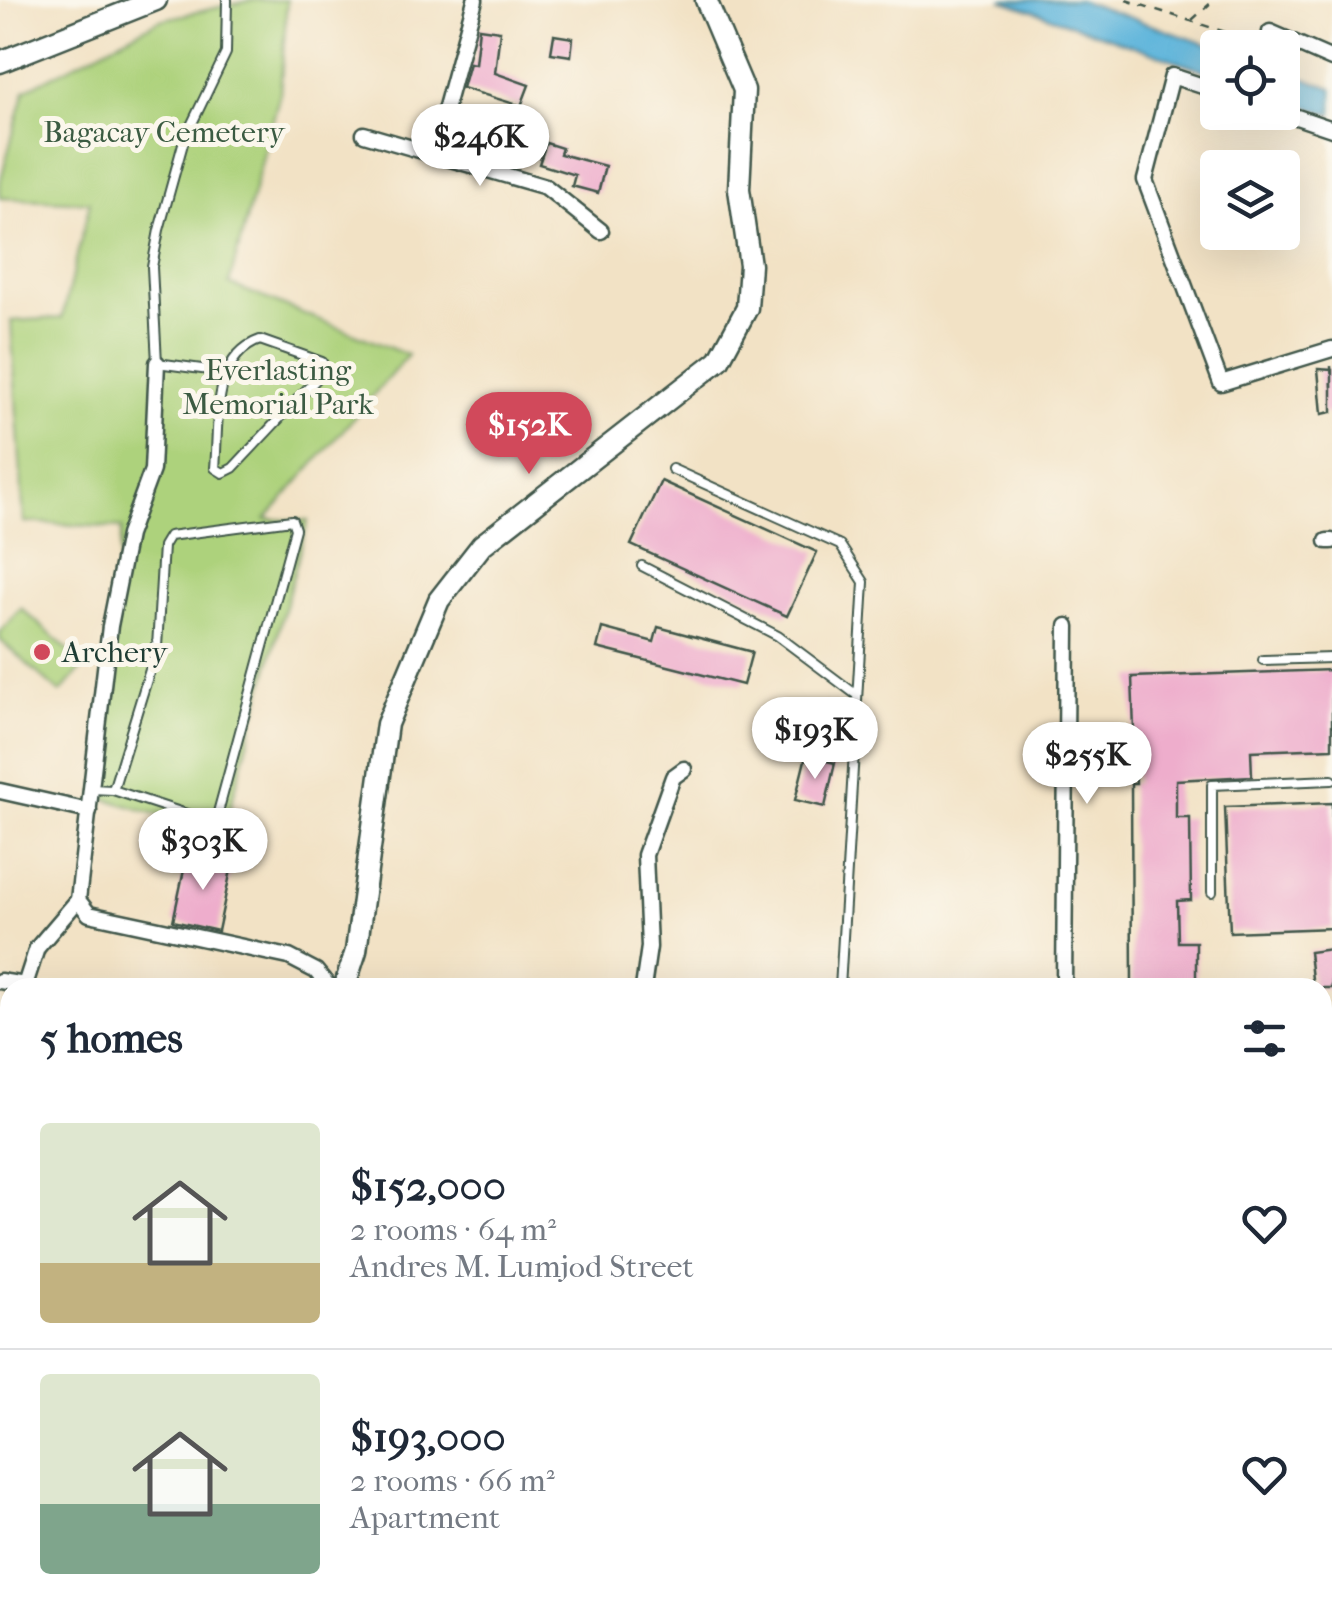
<!DOCTYPE html>
<html lang="en">
<head>
<meta charset="utf-8">
<style>
  body { margin:0; font-family:"IM FELL French Canon",serif; background:#f6f6f7; color:#1f2937; height:100vh; display:flex; flex-direction:column; font-size:38px; white-space:nowrap }
  * { box-sizing:border-box; margin:0 }
  p { font-size:32px; color:#747a83 }
  .icon { flex:none; width:55px; height:55px; fill:none; stroke:currentColor; stroke-width:2; stroke-linecap:round; stroke-linejoin:round }
  .map { position:relative; flex:1; overflow:hidden }
  .drawer { position:absolute; left:0px; top:978px; width:1332px; height:642px; display:flex; flex-direction:column; background:#fff; border-radius:30px 30px 0 0; box-shadow:0 10px 40px #0002 }
  .drawer>* { flex:none }
  .controls { position:absolute; left:1200px; top:30px; display:grid; gap:20px }
  .controls a { display:grid; place-items:center; width:100px; height:100px; border-radius:10px; background:#fff; box-shadow:0 10px 40px #0002; font-size:50px }
  .price { position:absolute; translate:-50% -85px; padding:0 22px; border-radius:35px; background:#fff; color:#222; font-size:32px; line-height:65px; filter:drop-shadow(0 2px 5px #0008) }
  .price::after { content:''; position:absolute; left:50%; top:60px; width:30px; height:22px; margin-left:-15px; background:inherit; clip-path:polygon(0 0,100% 0,50% 100%) }
  .price.current { background:#d1495b; color:#fff }
  ul { padding:0; list-style:none }
  li { display:flex; align-items:center; gap:30px; height:250px; padding:0 40px }
  li+li { border-top:2px solid #e0e1e3 }
  li span { display:grid; place-items:center; flex:none; width:280px; height:200px; border-radius:10px; color:#555 }
  li>.icon { margin-inline-start:auto }
  span .icon { width:120px; height:120px; fill:#fffc; stroke-width:1 }
  li b { font-size:42px }
  h2 { display:flex; justify-content:space-between; align-items:center; height:120px; padding:0 40px; font-size:42px }
  .map>svg:first-child { display:block }
  .green { fill:#add27b; stroke:#668858; stroke-width:2.5 }
  .water { fill:#5eb5db; stroke:#3e7988; stroke-width:2.5 }
  .building { fill:#eeadcc }
  .lines { fill:none; stroke-linecap:round; stroke-linejoin:round }
  .lane-casing { stroke:#3f564a; stroke-width:12 }
  .street-casing { stroke:#3f564a; stroke-width:19 }
  .secondary-casing { stroke:#3f564a; stroke-width:25 }
  .path { stroke:#3f564a; stroke-width:2.5; stroke-dasharray:8 8; stroke-linecap:butt }
  .lane { stroke:#fff; stroke-width:8 }
  .street { stroke:#fff; stroke-width:14 }
  .secondary { stroke:#fff; stroke-width:20 }
  .poi-dot { fill:#d1495b; stroke:#fbf7ec; stroke-width:4 }
  .labels { text-anchor:middle; dominant-baseline:central; stroke-width:10; stroke-linejoin:round; paint-order:stroke }
  .park-label { font-size:30px; fill:#3b5b42; stroke:#fbf7ec }
  .poi-label { font-size:30px; fill:#1f3d34; stroke:#fbf7ec; text-anchor:start }
</style>
</head>
<body>
<div class="map">
<svg width="1332" height="1619" viewBox="0 0 1332 1619">
  <rect width="100%" height="100%" fill="#fbf7ec"/>
  <filter id="ink" filterUnits="userSpaceOnUse"><feTurbulence type="fractalNoise" baseFrequency=".01" numOctaves="2"/><feDisplacementMap in="SourceGraphic" scale="20" xChannelSelector="R" yChannelSelector="G"/><feConvolveMatrix kernelMatrix="1 2 1 2 8 2 1 2 1" color-interpolation-filters="sRGB"/></filter>
  <filter id="wash" filterUnits="userSpaceOnUse"><feTurbulence type="fractalNoise" baseFrequency=".0048" numOctaves="4" result="noise"/><feDisplacementMap in="SourceGraphic" scale="40" xChannelSelector="R" yChannelSelector="G"/><feGaussianBlur stdDeviation="2.25" result="paint"/><feColorMatrix in="noise" values="0 0 0 0 0 0 0 0 0 0 0 0 0 0 0 0 0 1.4 0 .05"/><feComposite in="paint" operator="in"/></filter>
  <g filter="url(#wash)">
    <rect width="100%" height="100%" fill="#f2e2c5"/>
    <g class="green">
      <polygon points="253,0 287,0 280,93 229,284 408,355 266,519 308,521 223,834 96,796 122,528 24,522 11,321 62,318 90,202 0,198 0,182 25,90 160,20"/>
      <polygon points="21,608 85,665 60,693 0,640 0,632"/>
    </g>
    <g class="water">
      <polygon points="1001,0 1079,0 1217,48 1217,75"/>
      <polygon points="1282,71 1332,88 1332,115 1283,98"/>
    </g>
    <g id="blocks">
      <g class="building">
        <polygon points="479,28 500,31 495,73 529,85 521,106 462,88 469,63 475,64"/>
        <polygon points="554,35 573,38 571,56 551,53"/>
        <polygon points="546,143 562,148 560,154 605,166 598,193 572,186 575,175 539,164"/>
        <polygon points="1318,369 1332,370 1332,412 1322,414"/>
        <polygon points="661,481 817,552 787,616 631,545"/>
        <polygon points="658,627 752,652 743,685 597,648 602,628 654,642"/>
        <polygon points="1332,670 1332,748 1251,751 1252,776 1176,780 1176,818 1190,818 1191,900 1177,901 1178,942 1196,942 1196,988 1132,988 1131,783 1136,783 1132,677"/>
        <polygon points="806,756 835,763 825,807 795,800"/>
        <polygon points="1332,803 1332,928 1230,932 1225,807"/>
        <polygon points="187,856 232,865 218,931 173,921"/>
        <polygon points="1332,949 1332,988 1313,988 1309,952"/>
      </g>
    </g>
  </g>
  <g filter="url(#ink)">
    <use href="#blocks" fill-opacity="0" stroke="#3f564a" stroke-width="2.5"/>
    <g class="lines">
      <defs>
        <g id="lane">
          <path d="M260,340L322,362L325,370L233,468L223,473L215,468C219,425 211,357 260,340Z"/>
          <polyline points="224,372 157,363 152,267 159,230 184,140 226,53 227,0"/>
          <polyline points="672,469 840,545 864,582 840,988"/>
          <polyline points="642,566 778,636 854,693"/>
          <polyline points="1263,660 1332,658"/>
          <polyline points="91,789 113,790 211,822 217,816 295,529 292,520 169,536 163,546 157,647 113,790"/>
          <polyline points="1212,892 1212,785 1332,780"/>
        </g>
        <g id="street">
          <polyline points="1270,32 1332,59"/>
          <polyline points="1218,91 1172,76 1145,180 1221,383 1332,349"/>
          <polyline points="1282,112 1332,129"/>
          <polyline points="364,134 546,187 601,231"/>
          <polyline points="434,151 475,0"/>
          <polyline points="157,363 152,470 128,535 110,626 78,900 89,914 289,957 316,971 330,988"/>
          <polyline points="1327,541 1332,541"/>
          <polyline points="0,791 89,811"/>
          <polyline points="0,981 25,985 37,948 78,900"/>
          <polyline points="643,988 649,947 645,855 673,777 684,769"/>
          <polyline points="1064,988 1067,626"/>
          <polyline points="1322,1296 1332,1260"/>
          <polyline points="1322,1458 1322,1464"/>
          <polyline points="1184,1610 1222,1619"/>
          <polyline points="213,1619 215,1610"/>
          <polyline points="489,1619 490,1610"/>
          <polyline points="1285,1619 1287,1610"/>
        </g>
        <g id="secondary">
          <polyline points="0,62 156,0"/>
          <polyline points="344,988 356,951 387,724 439,600 482,545 719,360 747,308 750,265 739,189 744,90 706,0"/>
          <polyline points="1322,1085 1332,1083"/>
          <polyline points="0,1428 10,1425"/>
          <polyline points="49,1619 50,1610"/>
          <polyline points="1043,1619 1046,1610"/>
        </g>
      </defs>
      <use href="#lane" class="lane-casing"/>
      <use href="#street" class="street-casing"/>
      <use href="#secondary" class="secondary-casing"/>
      <g class="path">
        <polyline points="1126,0 1262,44"/>
        <polyline points="1192,20 1214,0"/>
        <polyline points="1331,366 1332,387"/>
      </g>
      <use href="#lane" class="lane"/>
      <use href="#street" class="street"/>
      <use href="#secondary" class="secondary"/>
    </g>
  </g>
  <circle class="poi-dot" cx="42" cy="652" r="10"/>
  <g class="labels">
    <g class="park-label">
      <text x="164" y="132">Bagacay Cemetery</text>
      <text x="278" y="370">Everlasting<tspan x="278" dy="34">Memorial Park</tspan></text>
    </g>
    <g class="poi-label">
      <text x="62" y="652">Archery</text>
    </g>
  </g>
</svg>
<div class="controls">
<a><svg class="icon" aria-label="locate" viewBox="0 0 24 24"><circle cx="12" cy="12" r="6"/><path d="M12 2v4M12 18v4M2 12h4M18 12h4"/></svg></a>
<a><svg class="icon" aria-label="layers" viewBox="0 0 24 24"><path d="M12 4l9 5-9 5-9-5zM3 14l9 5 9-5"/></svg></a>
</div>
<b class="price" style="left:480px;top:189px">$246K</b>
<b class="price current" style="left:529px;top:477px">$152K</b>
<b class="price" style="left:815px;top:782px">$193K</b>
<b class="price" style="left:1087px;top:807px">$255K</b>
<b class="price" style="left:203px;top:893px">$303K</b>
<section class="drawer">
<h2>5 homes<svg class="icon" aria-label="filters" viewBox="0 0 24 24"><path d="M4 7h16M4 17h16"/><circle cx="9" cy="7" r="2"/><circle cx="15" cy="17" r="2"/></svg></h2>
<ul>
<li><span style="background:linear-gradient(#dfe7d0 70%,#c2b280 0)"><svg class="icon" aria-label="home" viewBox="0 0 24 24"><path d="M3 11l9-7 9 7M6 9v11h12V9"/></svg></span><div><b>$152,000</b><p>2 rooms · 64 m²</p><p>Andres M. Lumjod Street</p></div><svg class="icon" aria-label="heart" viewBox="0 0 24 24"><path d="M12 20l-8-8c-3-5 5-10 8-4 3-6 11-1 8 4z"/></svg></li>
<li><span style="background:linear-gradient(#dfe7d0 65%,#7fa58c 0)"><svg class="icon" aria-label="home" viewBox="0 0 24 24"><path d="M3 11l9-7 9 7M6 9v11h12V9"/></svg></span><div><b>$193,000</b><p>2 rooms · 66 m²</p><p>Apartment</p></div><svg class="icon" aria-label="heart" viewBox="0 0 24 24"><path d="M12 20l-8-8c-3-5 5-10 8-4 3-6 11-1 8 4z"/></svg></li>
</ul>
</section>
</div>
</body>
</html>
